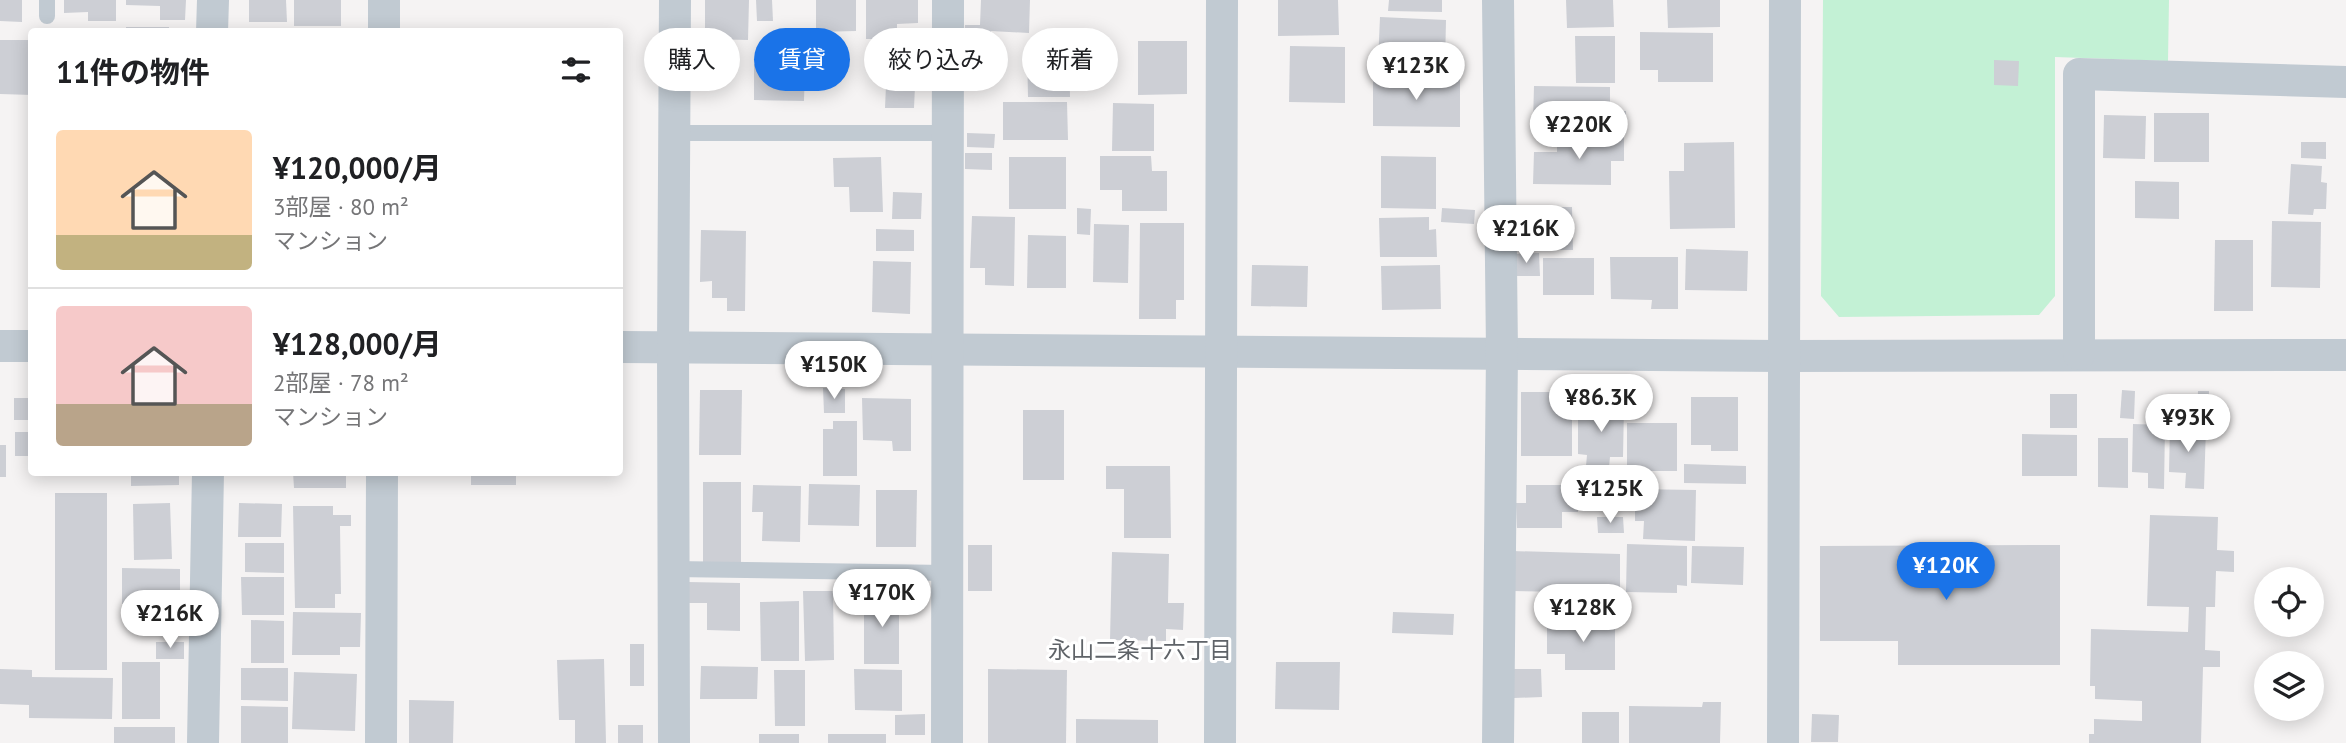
<!DOCTYPE html>
<html lang="ja">
<head>
<meta charset="utf-8">
<style>
  body { margin:0; font-family:"PT Sans","Noto Sans JP",sans-serif; background:#f6f6f6; color:#202124; height:100vh; display:flex; flex-direction:column; font-size:26px; white-space:nowrap }
  * { box-sizing:border-box; margin:0 }
  p { font-size:23px; color:#757577 }
  .icon { flex:none; width:38px; height:38px; fill:none; stroke:currentColor; stroke-width:2; stroke-linecap:round; stroke-linejoin:round }
  .map { position:relative; flex:1; overflow:hidden }
  .panel { position:absolute; left:28px; top:28px; width:595px; height:448px; display:flex; flex-direction:column; background:#fff; border-radius:7px; box-shadow:0 4px 18px #0003 }
  .panel>* { flex:none }
  .hud { position:absolute; left:644px; top:28px; width:665px; height:63px; display:flex; gap:14px }
  .buttons { position:absolute; left:2254px; top:567px; display:grid; gap:14px }
  .buttons a { display:grid; place-items:center; width:70px; height:70px; border-radius:50%; background:#fff; box-shadow:0 4px 18px #0003; font-size:35px }
  .price { position:absolute; translate:-50% -60px; padding:0 16px; border-radius:24px; background:#fff; color:#222; font-size:23px; line-height:46px; filter:drop-shadow(0 2px 4px #0008) }
  .price::after { content:''; position:absolute; left:50%; top:42px; width:21px; height:16px; margin-left:-10px; background:inherit; clip-path:polygon(0 0,100% 0,50% 100%) }
  .price.on { background:#1a73e8; color:#fff }
  ul { padding:0; list-style:none }
  li { display:flex; align-items:center; gap:21px; height:175px; padding:0 28px }
  li+li { border-top:2px solid #e0e0e0 }
  li span { display:grid; place-items:center; flex:none; width:196px; height:140px; border-radius:7px; color:#555 }
  li>.icon { margin-inline-start:auto }
  span .icon { width:84px; height:84px; fill:#fffc; stroke-width:1 }
  li b { font-size:30px }
  h2 { display:flex; justify-content:space-between; align-items:center; height:84px; padding:0 28px; font-size:30px }
  .chip { padding:0 24px; border-radius:32px; background:#fff; box-shadow:0 4px 18px #0003; font-size:24px; line-height:63px }
  .chip.on { background:#1a73e8; color:#fff }
  .map>svg:first-child { display:block }
  .green { fill:#c3f1d5 }
  .building { fill:#cdcfd5 }
  .lines { fill:none; stroke-linecap:round; stroke-linejoin:round }
  .service { stroke:#c1cad2; stroke-width:16 }
  .minor { stroke:#c1cad2; stroke-width:32 }
  .labels { text-anchor:middle; dominant-baseline:central; stroke-width:6; stroke-linejoin:round; paint-order:stroke }
  .neighbourhood-label { font-size:23px; fill:#5f6368; stroke:#fff }
</style>
</head>
<body>
<div class="map">
<svg width="2346" height="743" viewBox="0 0 2346 743">
  <rect width="100%" height="100%" fill="#f5f3f3"/>
  <polygon class="green" points="1823,0 2169,0 2168,61 2055,57 2055,296 2039,315 1839,317 1821,296"/>
  <g class="building">
    <polygon points="0,0 22,0 22,22 0,21"/>
    <polygon points="64,0 116,0 116,21 88,21 88,12 64,13"/>
    <polygon points="126,0 186,0 185,20 160,20 160,6 126,5"/>
    <polygon points="249,0 286,0 287,22 249,22"/>
    <rect x="294" y="0" width="47" height="26"/>
    <polygon points="705,0 749,0 748,40 705,39"/>
    <polygon points="756,0 772,0 773,21 757,21"/>
    <polygon points="816,0 856,0 856,31 816,32"/>
    <polygon points="866,0 918,0 918,23 897,24 897,39 866,39"/>
    <polygon points="981,0 1030,0 1029,33 991,31 990,46 964,45 965,25 980,25"/>
    <polygon points="1278,0 1338,0 1339,35 1278,36"/>
    <polygon points="1389,0 1442,0 1442,12 1388,11"/>
    <polygon points="1566,0 1613,0 1614,27 1567,28"/>
    <polygon points="1667,0 1720,0 1720,27 1668,28"/>
    <polygon points="1380,17 1446,20 1445,65 1378,63"/>
    <rect x="126" y="27" width="43" height="5"/>
    <polygon points="1640,32 1713,33 1713,82 1658,82 1658,70 1640,70"/>
    <polygon points="1575,36 1615,36 1615,83 1576,83"/>
    <polygon points="0,40 32,40 32,95 0,94"/>
    <polygon points="1138,41 1187,41 1187,94 1138,95"/>
    <polygon points="804,45 804,61 777,61 777,46"/>
    <polygon points="1290,46 1345,47 1345,103 1289,102"/>
    <polygon points="1027,48 1069,48 1070,97 1028,97"/>
    <polygon points="1994,60 2019,61 2018,86 1994,85"/>
    <polygon points="887,63 916,64 914,108 885,108"/>
    <polygon points="754,64 805,66 804,101 754,100"/>
    <polygon points="1373,76 1460,77 1460,127 1373,126"/>
    <polygon points="1534,86 1610,87 1610,110 1626,111 1626,134 1557,132 1557,122 1533,122"/>
    <polygon points="1003,102 1067,102 1068,140 1003,140"/>
    <polygon points="1113,103 1154,104 1154,151 1112,151"/>
    <rect x="2154" y="113" width="55" height="49"/>
    <polygon points="2104,115 2146,116 2145,159 2103,158"/>
    <polygon points="967,133 995,134 994,148 967,147"/>
    <polygon points="1557,136 1624,137 1624,161 1611,161 1611,185 1533,184 1534,152 1557,152"/>
    <polygon points="1734,142 1735,228 1670,229 1669,171 1684,171 1684,143"/>
    <polygon points="2301,142 2326,142 2326,159 2301,158"/>
    <polygon points="965,153 992,153 992,170 965,169"/>
    <polygon points="1100,156 1151,156 1152,171 1167,171 1167,211 1122,211 1122,190 1100,190"/>
    <polygon points="1381,156 1436,157 1436,209 1381,208"/>
    <polygon points="881,157 883,212 850,212 849,187 834,187 833,158"/>
    <rect x="1009" y="157" width="57" height="52"/>
    <polygon points="2291,164 2322,166 2321,182 2327,183 2326,209 2314,209 2313,215 2288,214"/>
    <polygon points="2135,181 2179,182 2179,219 2135,218"/>
    <polygon points="893,192 922,193 921,219 892,219"/>
    <polygon points="1533,207 1572,207 1573,250 1532,250"/>
    <polygon points="1077,208 1091,209 1090,235 1077,234"/>
    <polygon points="1442,208 1475,210 1474,224 1441,222"/>
    <polygon points="972,216 1015,217 1014,286 985,285 985,268 970,268"/>
    <polygon points="1429,217 1429,230 1436,229 1437,257 1380,257 1379,218"/>
    <polygon points="2272,221 2321,222 2320,288 2271,287"/>
    <polygon points="1140,223 1184,223 1184,300 1176,300 1176,319 1139,319"/>
    <polygon points="1094,224 1129,225 1128,283 1093,282"/>
    <polygon points="876,229 914,230 914,251 876,251"/>
    <polygon points="701,230 746,231 745,311 727,311 727,298 712,298 712,281 700,282"/>
    <polygon points="1028,235 1066,236 1066,288 1027,288"/>
    <polygon points="2215,240 2253,240 2253,311 2214,311"/>
    <polygon points="1686,249 1748,251 1747,291 1685,290"/>
    <polygon points="1539,253 1540,276 1512,276 1511,254"/>
    <polygon points="1610,257 1678,257 1678,309 1651,309 1652,300 1611,299"/>
    <rect x="1543" y="258" width="51" height="37"/>
    <polygon points="873,261 911,262 910,314 872,312"/>
    <polygon points="1252,265 1308,266 1307,307 1251,306"/>
    <polygon points="1440,265 1441,309 1382,310 1381,266"/>
    <polygon points="823,388 845,389 845,413 824,413"/>
    <polygon points="700,390 742,390 741,455 699,455"/>
    <polygon points="2122,390 2135,391 2134,419 2120,418"/>
    <polygon points="2198,391 2209,391 2208,419 2197,419"/>
    <rect x="1521" y="392" width="51" height="64"/>
    <rect x="2050" y="394" width="27" height="34"/>
    <polygon points="1691,397 1738,397 1738,451 1711,451 1711,445 1691,445"/>
    <rect x="14" y="398" width="18" height="22"/>
    <polygon points="862,398 911,399 911,451 893,451 892,441 863,440"/>
    <polygon points="1578,405 1624,406 1623,457 1610,457 1609,467 1586,466 1587,455 1578,454"/>
    <rect x="1023" y="410" width="41" height="70"/>
    <polygon points="833,421 857,421 857,476 823,476 823,429 833,429"/>
    <rect x="1627" y="423" width="50" height="48"/>
    <polygon points="2133,424 2165,425 2164,489 2148,488 2148,473 2132,472"/>
    <polygon points="2170,425 2206,427 2204,489 2185,488 2186,473 2169,472"/>
    <rect x="15" y="432" width="17" height="24"/>
    <polygon points="2022,434 2077,435 2077,476 2022,476"/>
    <polygon points="2098,438 2128,438 2128,488 2098,487"/>
    <rect x="0" y="445" width="6" height="32"/>
    <polygon points="1684,464 1746,466 1746,484 1684,483"/>
    <polygon points="1106,466 1170,466 1171,538 1124,538 1124,489 1106,489"/>
    <polygon points="131,472 179,472 179,485 131,486"/>
    <polygon points="293,472 346,472 346,488 294,488"/>
    <rect x="471" y="472" width="45" height="13"/>
    <rect x="703" y="482" width="38" height="80"/>
    <polygon points="809,484 860,485 859,526 808,525"/>
    <polygon points="753,485 801,486 800,542 762,541 763,512 752,512"/>
    <polygon points="1526,485 1578,485 1578,512 1562,512 1562,528 1517,528 1516,503 1526,503"/>
    <polygon points="1635,489 1696,490 1695,541 1643,539 1644,521 1635,521"/>
    <polygon points="876,490 917,490 916,547 876,547"/>
    <rect x="55" y="493" width="52" height="177"/>
    <polygon points="170,503 172,559 134,560 133,504"/>
    <polygon points="239,503 282,504 281,537 238,537"/>
    <polygon points="293,506 333,506 333,515 351,515 351,526 340,526 341,594 335,594 335,608 295,608"/>
    <polygon points="2150,515 2218,517 2217,550 2234,551 2234,572 2216,571 2215,607 2206,607 2205,650 2220,651 2220,667 2203,667 2201,743 2089,743 2089,734 2094,734 2094,719 2142,721 2142,701 2095,699 2095,686 2090,686 2091,629 2188,632 2189,607 2147,606"/>
    <polygon points="1597,517 1623,517 1624,533 1598,533"/>
    <polygon points="245,543 284,543 284,573 245,572"/>
    <polygon points="1627,544 1687,546 1687,586 1677,585 1677,593 1626,592"/>
    <rect x="968" y="545" width="24" height="46"/>
    <polygon points="2060,545 2060,665 1898,665 1898,641 1820,641 1820,546"/>
    <polygon points="1692,546 1744,547 1743,585 1691,583"/>
    <polygon points="1512,551 1620,554 1620,593 1511,591"/>
    <polygon points="1112,552 1169,554 1168,603 1184,603 1183,630 1166,629 1166,641 1110,640"/>
    <polygon points="122,568 180,569 180,598 152,597 152,604 122,604"/>
    <polygon points="241,577 284,577 284,615 242,615"/>
    <polygon points="688,582 740,583 740,631 707,630 707,603 688,603"/>
    <polygon points="803,591 833,591 834,660 805,661"/>
    <rect x="864" y="594" width="35" height="70"/>
    <polygon points="799,601 799,661 761,661 760,602"/>
    <polygon points="293,612 361,613 360,647 340,647 340,655 292,655"/>
    <polygon points="1393,612 1454,614 1453,635 1392,633"/>
    <polygon points="251,620 284,621 284,663 251,663"/>
    <polygon points="1547,622 1615,622 1615,670 1565,670 1565,654 1547,654"/>
    <rect x="156" y="642" width="28" height="17"/>
    <rect x="630" y="644" width="14" height="42"/>
    <polygon points="604,659 606,743 575,743 575,720 559,720 557,660"/>
    <rect x="122" y="662" width="38" height="57"/>
    <polygon points="1276,662 1340,662 1339,710 1275,709"/>
    <polygon points="701,666 758,667 757,699 700,699"/>
    <polygon points="241,668 288,668 288,701 241,700"/>
    <polygon points="0,669 32,670 32,677 113,678 112,719 29,718 29,705 0,704"/>
    <polygon points="854,669 902,670 902,711 855,710"/>
    <polygon points="988,669 1067,670 1066,743 988,743"/>
    <polygon points="1513,669 1541,669 1542,697 1514,698"/>
    <polygon points="774,670 805,670 805,726 775,726"/>
    <polygon points="294,672 357,674 355,731 292,729"/>
    <polygon points="409,700 454,701 453,743 409,743"/>
    <polygon points="1703,702 1721,702 1720,743 1629,743 1629,706 1702,707"/>
    <polygon points="241,706 288,707 288,743 241,743"/>
    <rect x="1582" y="712" width="37" height="31"/>
    <polygon points="925,714 925,735 895,735 895,715"/>
    <polygon points="1812,714 1839,715 1838,742 1811,742"/>
    <polygon points="1076,719 1158,720 1158,743 1076,743"/>
    <rect x="618" y="725" width="25" height="18"/>
    <rect x="114" y="727" width="61" height="16"/>
    <rect x="759" y="734" width="40" height="9"/>
    <rect x="828" y="734" width="58" height="9"/>
  </g>
  <g class="lines">
    <g class="service">
      <polyline points="47,0 47,16"/>
      <polyline points="674,133 947,133"/>
      <polyline points="673,569 946,573"/>
    </g>
    <g class="minor">
      <polyline points="212,32 213,0"/>
      <polyline points="384,32 384,0"/>
      <polyline points="0,346 32,346"/>
      <polyline points="620,347 1784,356 2346,355"/>
      <polyline points="2079,354 2079,74 2346,82"/>
      <polyline points="203,743 208,472"/>
      <polyline points="381,743 382,472"/>
      <polyline points="674,743 673,348 675,0"/>
      <polyline points="947,743 948,0"/>
      <polyline points="1220,743 1222,0"/>
      <polyline points="1498,743 1502,352 1498,0"/>
      <polyline points="1783,743 1785,0"/>
    </g>
  </g>
  <g class="labels">
    <g class="neighbourhood-label">
      <text x="1140" y="649">永山二条十六丁目</text>
    </g>
  </g>
</svg>
<div class="buttons">
<a><svg class="icon" aria-label="locate" viewBox="0 0 24 24"><circle cx="12" cy="12" r="6"/><path d="M12 2v4M12 18v4M2 12h4M18 12h4"/></svg></a>
<a><svg class="icon" aria-label="layers" viewBox="0 0 24 24"><path d="M12 4l9 5-9 5-9-5zM3 14l9 5 9-5"/></svg></a>
</div>
<b class="price" style="left:1416px;top:102px">¥123K</b>
<b class="price" style="left:1579px;top:161px">¥220K</b>
<b class="price" style="left:1526px;top:265px">¥216K</b>
<b class="price" style="left:834px;top:401px">¥150K</b>
<b class="price" style="left:1601px;top:434px">¥86.3K</b>
<b class="price" style="left:2188px;top:454px">¥93K</b>
<b class="price" style="left:1610px;top:525px">¥125K</b>
<b class="price on" style="left:1946px;top:602px">¥120K</b>
<b class="price" style="left:882px;top:629px">¥170K</b>
<b class="price" style="left:1583px;top:644px">¥128K</b>
<b class="price" style="left:170px;top:650px">¥216K</b>
<div class="hud">
<a class="chip">購入</a>
<a class="chip on">賃貸</a>
<a class="chip">絞り込み</a>
<a class="chip">新着</a>
</div>
<section class="panel">
<h2>11件の物件<svg class="icon" aria-label="filters" viewBox="0 0 24 24"><path d="M4 7h16M4 17h16"/><circle cx="9" cy="7" r="2"/><circle cx="15" cy="17" r="2"/></svg></h2>
<ul>
<li><span style="background:linear-gradient(#ffd9b3 75%,#c2b280 0)"><svg class="icon" aria-label="home" viewBox="0 0 24 24"><path d="M3 11l9-7 9 7M6 9v11h12V9"/></svg></span><div><b>¥120,000/月</b><p>3部屋 · 80 m²</p><p>マンション</p></div></li>
<li><span style="background:linear-gradient(#f6c9c9 70%,#b9a48a 0)"><svg class="icon" aria-label="home" viewBox="0 0 24 24"><path d="M3 11l9-7 9 7M6 9v11h12V9"/></svg></span><div><b>¥128,000/月</b><p>2部屋 · 78 m²</p><p>マンション</p></div></li>
</ul>
</section>
</div>
</body>
</html>
